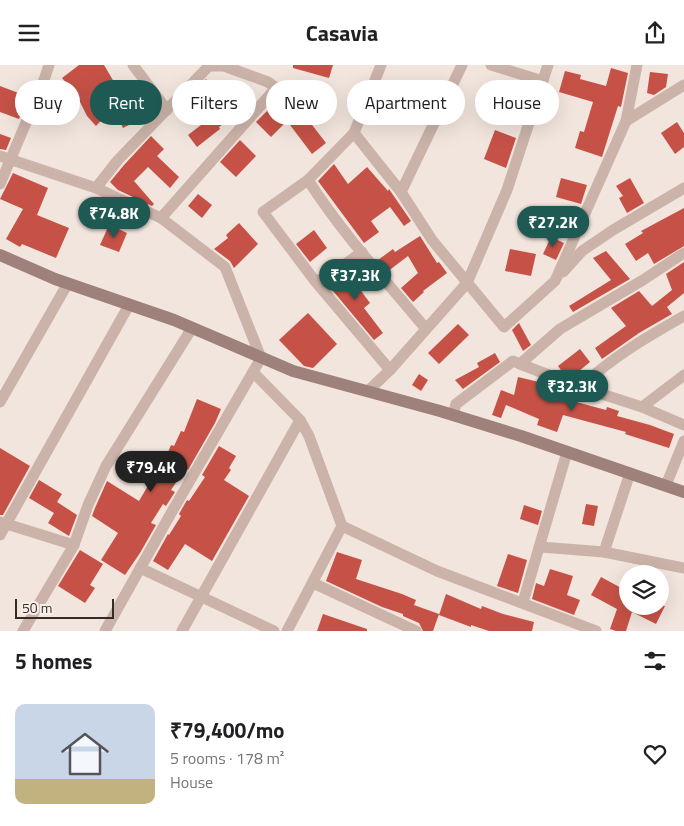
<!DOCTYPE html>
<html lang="en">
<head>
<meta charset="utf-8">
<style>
  body { margin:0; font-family:"Titillium Web",sans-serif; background:#f2f2f2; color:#202124; height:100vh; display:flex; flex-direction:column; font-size:19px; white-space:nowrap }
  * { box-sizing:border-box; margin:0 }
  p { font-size:16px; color:#757577 }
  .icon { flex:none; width:28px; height:28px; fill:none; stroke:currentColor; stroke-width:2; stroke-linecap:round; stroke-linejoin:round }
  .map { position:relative; height:566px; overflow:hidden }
  .drawer { display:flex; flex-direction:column; background:#fff; flex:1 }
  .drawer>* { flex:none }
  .banner { position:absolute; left:15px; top:15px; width:655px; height:45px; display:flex; gap:10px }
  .buttons { position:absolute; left:619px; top:500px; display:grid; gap:10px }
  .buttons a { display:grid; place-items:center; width:50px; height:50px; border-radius:50%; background:#fff; box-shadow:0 5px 20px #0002; font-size:25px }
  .scale { position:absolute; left:15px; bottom:12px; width:99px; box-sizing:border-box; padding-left:5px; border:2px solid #372b29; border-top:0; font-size:14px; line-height:18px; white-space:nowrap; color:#372b29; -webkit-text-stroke:4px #faf0e9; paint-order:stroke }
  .price { position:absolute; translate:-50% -42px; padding:0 11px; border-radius:18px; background:#1e5954; color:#fff; font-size:16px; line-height:32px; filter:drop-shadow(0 1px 2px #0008) }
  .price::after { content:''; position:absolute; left:50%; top:30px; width:15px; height:11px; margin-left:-8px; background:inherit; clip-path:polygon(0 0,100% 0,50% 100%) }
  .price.current { background:#222; color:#fff }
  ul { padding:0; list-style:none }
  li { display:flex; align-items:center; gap:15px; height:125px; padding:0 15px }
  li+li { border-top:1px solid #e0e0e0 }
  li span { display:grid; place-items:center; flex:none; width:140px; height:100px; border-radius:10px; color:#555 }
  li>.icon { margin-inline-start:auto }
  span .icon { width:60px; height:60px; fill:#fffc; stroke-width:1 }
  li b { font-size:21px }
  h2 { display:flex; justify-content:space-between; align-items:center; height:60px; padding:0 15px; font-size:21px }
  .pill { padding:0 18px; border-radius:22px; background:#fff; box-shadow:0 5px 20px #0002; font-size:18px; line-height:45px }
  .pill.current { background:#1e5954; color:#fff }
  header { display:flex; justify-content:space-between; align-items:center; height:65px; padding:0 15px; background:#fff; font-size:22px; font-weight:700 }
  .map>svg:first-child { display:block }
  .building { fill:#c65247 }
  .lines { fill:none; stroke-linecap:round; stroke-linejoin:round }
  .street { stroke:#cbb3a9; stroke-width:11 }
  .secondary { stroke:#9e817a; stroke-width:12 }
</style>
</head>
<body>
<header><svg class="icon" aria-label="menu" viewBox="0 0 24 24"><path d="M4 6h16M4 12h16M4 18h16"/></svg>Casavia<svg class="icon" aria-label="share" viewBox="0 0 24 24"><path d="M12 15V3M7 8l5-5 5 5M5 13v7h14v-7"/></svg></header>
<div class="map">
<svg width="684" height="566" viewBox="0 0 684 566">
  <rect width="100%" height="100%" fill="#f2e5dd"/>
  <g class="building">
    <polygon points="79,0 104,0 117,22 120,20 133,40 136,39 141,50 141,54 123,63 113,43 96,61 87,51 76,29 62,13"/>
    <polygon points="293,0 333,0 329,13 293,3"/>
    <polygon points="611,3 628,8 621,42 618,41 602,92 575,83 580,66 584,67 593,37 559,27 565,6 581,10 580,14 606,21"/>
    <polygon points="650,7 668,9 666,22 654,30 647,28"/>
    <polygon points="206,14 221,32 235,22 249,41 219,62 220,64 197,82 188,70 201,60 183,39 199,24 198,23"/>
    <polygon points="0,21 29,32 19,54 0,47"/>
    <polygon points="280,33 302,55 306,52 326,78 312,89 287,56 271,72 256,57"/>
    <polygon points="677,57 684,68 684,82 675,89 661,68"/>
    <polygon points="495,65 516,73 506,103 484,94"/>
    <polygon points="0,69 11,73 6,85 0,84"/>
    <polygon points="151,71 164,84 157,91 179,112 170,123 148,102 134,116 154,139 152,141 118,125 110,117 124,100"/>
    <polygon points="240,75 256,91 236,112 220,97"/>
    <polygon points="334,99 348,119 367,102 388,126 389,124 411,156 404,161 390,142 371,156 379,167 364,178 318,116"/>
    <polygon points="13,108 48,123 37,150 69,163 56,193 22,179 20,182 6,174 23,144 0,134"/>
    <polygon points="561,113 587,120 581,139 556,132"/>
    <polygon points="630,113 644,138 627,148 619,133 623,131 616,121"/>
    <polygon points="198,129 212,140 202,153 188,141"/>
    <polygon points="684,143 684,181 654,199 648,188 636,196 625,179 643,168 641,166"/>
    <polygon points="239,158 258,179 234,203 230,196 214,184 228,173 226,170"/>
    <polygon points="109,160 127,168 119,187 100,180"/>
    <polygon points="314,165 327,183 310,197 296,179"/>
    <polygon points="420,171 437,198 439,197 447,208 423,226 424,227 413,237 401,223 418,208 408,191 387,207 378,195 393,184 395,187"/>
    <polygon points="551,172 564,178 556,195 543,189"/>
    <polygon points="510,184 536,189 531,211 505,206"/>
    <polygon points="606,186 630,214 573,247 569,241 611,215 593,193"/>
    <polygon points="684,197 684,228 667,242 672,249 639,268 602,294 595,283 626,261 611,243 639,226 652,241 672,225 666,209"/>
    <polygon points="351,204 360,216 356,219 370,238 364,243 383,268 374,275 328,220"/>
    <polygon points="308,248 337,279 313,303 304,301 279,275"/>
    <polygon points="519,258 531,280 523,286 512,265"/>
    <polygon points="458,259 469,270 439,299 428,288"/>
    <polygon points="580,284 590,297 573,311 563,308 558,301"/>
    <polygon points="495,288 500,297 463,324 455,315 479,302 477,298"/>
    <polygon points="419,309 428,315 421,326 412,320"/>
    <polygon points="518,312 560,322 550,330 606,345 607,342 619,346 617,351 650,360 674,369 669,383 625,369 626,367 563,350 557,367 537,360 539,354 506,340 501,353 492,350 501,325 514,330"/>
    <polygon points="197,334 221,344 215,358 188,405 185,404 171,425 175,427 166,441 163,439 151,458 156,460 140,488 125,510 101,495 118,468 92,451 95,443 107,416 139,436 156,407 159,409 171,380 174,381 181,366 184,367"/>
    <polygon points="219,381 236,391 229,403 231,405 224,415 249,431 212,496 185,479 168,505 153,496 168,469 169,470 181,451 179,449 187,435 189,436 205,412 202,410"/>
    <polygon points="0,383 30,401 3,450 0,450"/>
    <polygon points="39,415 62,429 57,437 77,450 69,471 48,458 54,448 29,433"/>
    <polygon points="586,439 598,441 594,461 582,459"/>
    <polygon points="524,440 542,446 538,460 520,454"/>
    <polygon points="80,485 103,499 90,520 95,523 85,538 58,521"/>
    <polygon points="337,487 362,495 356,514 402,529 416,535 414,540 439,549 433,566 423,566 419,558 403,551 403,549 382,542 326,516"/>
    <polygon points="508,489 527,495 518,528 497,521"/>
    <polygon points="550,504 573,511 567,530 580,535 574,550 532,534 536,518 544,521"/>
    <polygon points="601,512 625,525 628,521 628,541 665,541 656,559 632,547 626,566 616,566 610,564 617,544 591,530"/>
    <polygon points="446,529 481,544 482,541 503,549 534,557 532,566 489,566 471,560 471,562 439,550"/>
    <polygon points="323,549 367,564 367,566 317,566"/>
  </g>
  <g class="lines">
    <g class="street">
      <polyline points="133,0 167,45"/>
      <polyline points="381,0 354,68 401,127"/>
      <polyline points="462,0 401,127 432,175 504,262 555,216 626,56"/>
      <polyline points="491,0 543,16"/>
      <polyline points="637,0 626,56 684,20"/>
      <polyline points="354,68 308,115 263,147 315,216 390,305"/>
      <polyline points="0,91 96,123 161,153 225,202 261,293 170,450 105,566"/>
      <path d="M308,115C342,168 386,216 426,264"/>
      <polyline points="0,119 44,15 49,0"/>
      <polyline points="96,123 118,95 209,1 224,1 268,17 276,23 161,153"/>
      <polyline points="563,207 582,186 613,165 684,123"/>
      <polyline points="315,216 326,213 362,187"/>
      <polyline points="253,307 300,355 309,371 342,461 437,506 596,566"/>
      <polyline points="684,310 642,342 684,360"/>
      <path d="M580,322C613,292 645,273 684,251"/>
      <polyline points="368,326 390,305 467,218 507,125 548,0"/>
      <polyline points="0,337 68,218"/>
      <polyline points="642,342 580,322 520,299 560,264 643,215 684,188"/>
      <polyline points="453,350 456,339 513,296 520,299"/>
      <polyline points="666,420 684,376"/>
      <polyline points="0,457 74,480"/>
      <polyline points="0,470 129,240"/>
      <polyline points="541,482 604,487 684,503"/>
      <polyline points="604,487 630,408"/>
      <polyline points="140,503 274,566"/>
      <polyline points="313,518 416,566"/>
      <polyline points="523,537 567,387"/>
      <polyline points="23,566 74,480 88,440 106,401 192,263"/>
      <polyline points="182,566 300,355"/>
      <polyline points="287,566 342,461"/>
    </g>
    <polyline class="secondary" points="0,190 55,214 174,255 293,306 440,346 521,371 684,427"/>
  </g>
</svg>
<div class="buttons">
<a><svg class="icon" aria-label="layers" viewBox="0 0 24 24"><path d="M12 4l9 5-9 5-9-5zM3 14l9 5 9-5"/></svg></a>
</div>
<div class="scale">50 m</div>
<b class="price" style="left:114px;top:174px">₹74.8K</b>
<b class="price" style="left:553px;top:183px">₹27.2K</b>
<b class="price" style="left:355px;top:236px">₹37.3K</b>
<b class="price" style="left:572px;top:347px">₹32.3K</b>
<b class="price current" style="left:151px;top:428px">₹79.4K</b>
<div class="banner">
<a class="pill">Buy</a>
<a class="pill current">Rent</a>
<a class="pill">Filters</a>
<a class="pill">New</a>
<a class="pill">Apartment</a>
<a class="pill">House</a>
</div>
</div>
<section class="drawer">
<h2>5 homes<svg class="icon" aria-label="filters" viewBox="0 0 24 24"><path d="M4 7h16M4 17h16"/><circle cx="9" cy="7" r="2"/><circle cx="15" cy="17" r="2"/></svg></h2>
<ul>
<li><span style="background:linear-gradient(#c9d6e8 75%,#c2b280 0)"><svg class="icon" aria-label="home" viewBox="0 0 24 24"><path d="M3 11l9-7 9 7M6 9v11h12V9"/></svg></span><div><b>₹79,400/mo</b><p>5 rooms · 178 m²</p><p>House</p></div><svg class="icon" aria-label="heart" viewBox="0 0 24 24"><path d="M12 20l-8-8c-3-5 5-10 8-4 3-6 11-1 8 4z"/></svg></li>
</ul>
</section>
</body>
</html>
